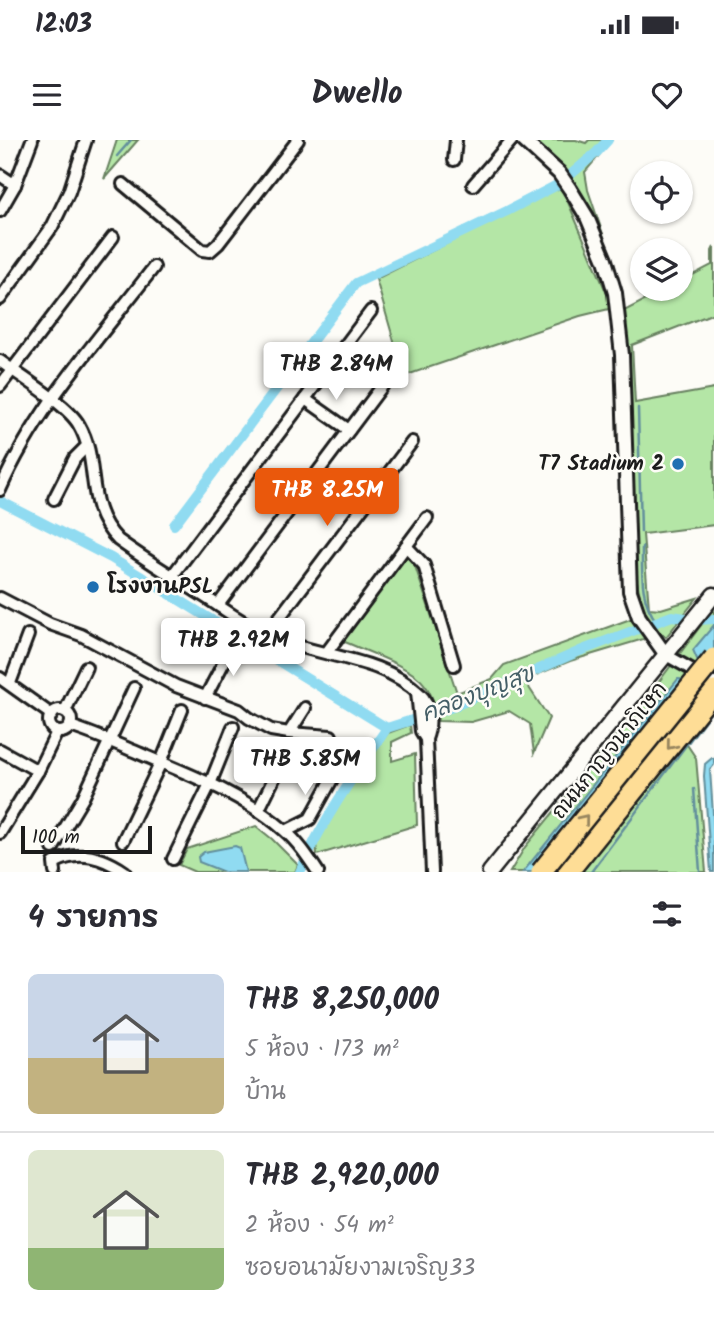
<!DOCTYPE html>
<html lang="th">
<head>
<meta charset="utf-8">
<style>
  body { margin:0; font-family:Kalam,"Playpen Sans Thai",sans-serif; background:#f7f7f7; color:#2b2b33; height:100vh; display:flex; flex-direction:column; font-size:26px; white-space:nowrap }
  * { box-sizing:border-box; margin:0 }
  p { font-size:23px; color:#7c7c81 }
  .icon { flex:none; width:38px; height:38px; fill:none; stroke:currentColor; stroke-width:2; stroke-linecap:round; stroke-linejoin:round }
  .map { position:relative; height:732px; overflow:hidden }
  .details { display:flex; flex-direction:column; background:#fff; flex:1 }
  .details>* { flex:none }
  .buttons { position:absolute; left:630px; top:21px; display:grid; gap:14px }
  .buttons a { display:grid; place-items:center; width:63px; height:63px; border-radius:50%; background:#fff; box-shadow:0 2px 5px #0004; font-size:35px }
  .scale { position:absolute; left:21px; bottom:18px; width:131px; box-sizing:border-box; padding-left:7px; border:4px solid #1c1c1c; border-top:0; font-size:19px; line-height:24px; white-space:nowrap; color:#1c1c1c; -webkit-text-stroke:5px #fdfcf7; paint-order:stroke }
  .price { position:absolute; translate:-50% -60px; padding:0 16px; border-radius:7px; background:#fff; color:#222; font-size:23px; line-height:46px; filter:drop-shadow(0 2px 4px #0008) }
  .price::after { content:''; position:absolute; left:50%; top:42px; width:21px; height:16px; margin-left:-10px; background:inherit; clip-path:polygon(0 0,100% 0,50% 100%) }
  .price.active { background:#ea580c; color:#fff }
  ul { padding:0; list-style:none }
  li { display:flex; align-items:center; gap:21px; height:175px; padding:0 28px }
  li+li { border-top:2px solid #e1e1e2 }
  li span { display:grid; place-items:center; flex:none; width:196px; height:140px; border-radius:10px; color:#555 }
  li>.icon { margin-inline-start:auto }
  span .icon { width:84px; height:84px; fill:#fffc; stroke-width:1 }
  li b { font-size:30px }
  h2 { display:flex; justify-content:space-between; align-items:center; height:84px; padding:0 28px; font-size:30px }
  .status { display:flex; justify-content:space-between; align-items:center; height:49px; padding:0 35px; background:#fff; direction:ltr }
  .status svg { height:19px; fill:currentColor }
  header { display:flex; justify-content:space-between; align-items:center; height:91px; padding:0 28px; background:#fff; font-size:32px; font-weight:700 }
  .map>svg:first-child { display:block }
  .green { fill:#b4e6a6; stroke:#688161; stroke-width:2 }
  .water { fill:#90dbf1; stroke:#628f9c; stroke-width:2 }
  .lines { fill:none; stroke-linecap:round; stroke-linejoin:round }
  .stream { stroke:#628f9c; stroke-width:2.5 }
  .canal { stroke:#90dbf1; stroke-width:10 }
  .minor-casing { stroke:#1c1c1c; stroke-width:16 }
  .tertiary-casing { stroke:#1c1c1c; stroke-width:18 }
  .secondary-casing { stroke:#1c1c1c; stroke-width:19 }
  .motorway-casing { stroke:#1c1c1c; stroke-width:24 }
  .minor { stroke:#fdfcf7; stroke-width:10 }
  .tertiary { stroke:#fdfcf7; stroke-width:12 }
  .secondary { stroke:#fdfcf7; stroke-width:14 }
  .motorway { stroke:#fedd96; stroke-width:19 }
  .motorway-bridge-casing { stroke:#1c1c1c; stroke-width:24; stroke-linecap:butt }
  .motorway-bridge { stroke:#fedd96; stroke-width:19 }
  .oneway { stroke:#98865f }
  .poi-dot { fill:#1f6fb2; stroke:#fdfcf7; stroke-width:2.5 }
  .labels { text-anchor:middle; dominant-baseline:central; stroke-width:5; stroke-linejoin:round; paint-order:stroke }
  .poi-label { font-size:21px; font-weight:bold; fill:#1c1c1c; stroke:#fdfcf7; text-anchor:end }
  .street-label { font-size:21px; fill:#1c1c1c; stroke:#fdfcf7 }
  .water-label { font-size:23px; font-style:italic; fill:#455f67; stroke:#fdfcf7 }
</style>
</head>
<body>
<div class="status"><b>12:03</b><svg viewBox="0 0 49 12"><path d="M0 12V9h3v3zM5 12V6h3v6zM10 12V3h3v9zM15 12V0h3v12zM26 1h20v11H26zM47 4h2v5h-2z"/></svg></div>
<header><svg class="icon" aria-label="menu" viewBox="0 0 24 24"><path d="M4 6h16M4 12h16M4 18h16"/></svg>Dwello<svg class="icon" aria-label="heart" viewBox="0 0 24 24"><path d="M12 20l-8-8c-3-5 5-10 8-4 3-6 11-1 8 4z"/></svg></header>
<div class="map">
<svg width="714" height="732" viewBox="0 0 714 732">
  <rect width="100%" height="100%" fill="#fdfcf7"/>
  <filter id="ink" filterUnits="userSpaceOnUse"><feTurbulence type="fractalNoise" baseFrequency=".0143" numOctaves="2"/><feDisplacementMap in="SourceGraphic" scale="14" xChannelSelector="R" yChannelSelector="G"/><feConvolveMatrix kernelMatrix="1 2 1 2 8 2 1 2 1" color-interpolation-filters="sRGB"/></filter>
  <g filter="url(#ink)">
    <g class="green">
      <polygon points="117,0 138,0 104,39"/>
      <polygon points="532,0 576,0 586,3 589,0 612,0 585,32 588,50 608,109 604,110 563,30"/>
      <polygon points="562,48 613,168 580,176 404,236 376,139 552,51"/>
      <path d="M714,107V173L632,205L635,263L714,249V385L643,394L649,468L661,469L697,458L666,497C640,479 638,449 634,420L624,171L666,149H681V141L712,125V111Z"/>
      <path d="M406,414H411L457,553L492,539L504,525L633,478L647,498L570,521L524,540L549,578L534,613L530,584L509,571L471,582L438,581C436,568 433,555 425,545C412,526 364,511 343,501Z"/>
      <polygon points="714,468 714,567 686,603 696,618 706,732 510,732 525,707 643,563"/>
      <polygon points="410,585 411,593 392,602 392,621 415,614 417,685 317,715 316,701 357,635 388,593"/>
      <polygon points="256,686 272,699 298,725 295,732 195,732 179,725 187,709"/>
    </g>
    <g class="water">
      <polygon points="714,485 714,531 697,519 693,510"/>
      <polygon points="678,539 691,540 714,555 575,732 523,732"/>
      <polygon points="712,618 714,618 714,625 710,630 714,688 714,732 711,732 704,636 705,624"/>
      <polygon points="235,706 240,708 246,732 224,732 199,722 198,717 204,712"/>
    </g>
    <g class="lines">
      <g class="stream">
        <polyline points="117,16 131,0"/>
        <polyline points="638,268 641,392"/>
        <path d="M642,407C642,432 640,462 657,482"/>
        <polyline points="694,649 700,732"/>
        <polyline points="591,732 714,568"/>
      </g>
      <g class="canal">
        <polyline points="0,361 111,418 387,588 453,567 580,511 672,476 699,480 714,479"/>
        <polyline points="174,385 356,143 507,71 561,43 597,12 608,0"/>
        <path d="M300,732C322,680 355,634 387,588"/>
      </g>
      <defs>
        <g id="minor">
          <polyline points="454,20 456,0"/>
          <polyline points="0,35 15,45"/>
          <polyline points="123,44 202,110 210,111 218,104 298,0"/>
          <polyline points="473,45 512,0"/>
          <polyline points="0,71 15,45 32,0"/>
          <polyline points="0,159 52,87 69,52 86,0"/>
          <path d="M0,221C20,236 68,265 79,285C101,323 83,365 118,400C144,419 172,436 199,453C223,468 246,486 272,497C321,518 380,516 420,554C432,565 431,586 426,599L432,732"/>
          <polyline points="0,246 113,97"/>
          <polyline points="305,259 349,290"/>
          <path d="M0,350C37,266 99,199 154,127"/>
          <polyline points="54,359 75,318 87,306"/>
          <polyline points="406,406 424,425 454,525"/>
          <polyline points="172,436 371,171"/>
          <polyline points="0,458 50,484 81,495 176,546 239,570 249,578 271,590 289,593 305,568"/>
          <polyline points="218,465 389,237"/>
          <polyline points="267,494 412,302"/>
          <polyline points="327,512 427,378"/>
          <polyline points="666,515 714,542"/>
          <polyline points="0,538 52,575"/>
          <polyline points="10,543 28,495"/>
          <polyline points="417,552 421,591 426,599"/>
          <polyline points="205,558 234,503"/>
          <circle cx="60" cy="581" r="11"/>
          <polyline points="65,571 86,527"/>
          <path d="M70,586C95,594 117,604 141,614C190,635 243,654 284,690C298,702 308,717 318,732"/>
          <polyline points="289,593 331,596"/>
          <polyline points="0,610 38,631"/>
          <polyline points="258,671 286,614"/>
          <polyline points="286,691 310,679 336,632"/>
          <polyline points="0,693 38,631 57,592"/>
          <polyline points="123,701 161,622 182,570"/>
          <polyline points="53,708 83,658 134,548"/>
          <polyline points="173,719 210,644 233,587"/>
          <path d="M55,732L54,723C79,709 103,717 125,732"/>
        </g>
        <polyline id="tertiary" points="523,0 559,33 570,49 587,77 605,120 615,153 622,215 630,451 639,477 666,515"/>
        <polyline id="secondary" points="490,732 714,455"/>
        <polyline id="motorway" points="568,732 714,551"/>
      </defs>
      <use href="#minor" class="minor-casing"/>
      <use href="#tertiary" class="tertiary-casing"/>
      <use href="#secondary" class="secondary-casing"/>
      <use href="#motorway" class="motorway-casing"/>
      <use href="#minor" class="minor"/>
      <use href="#tertiary" class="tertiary"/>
      <use href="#secondary" class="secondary"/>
      <use href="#motorway" class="motorway"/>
      <defs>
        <polyline id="motorway-bridge" points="541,732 714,518"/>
      </defs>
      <use href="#motorway-bridge" class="motorway-bridge-casing"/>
      <use href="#motorway-bridge" class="motorway-bridge"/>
    </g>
    <defs><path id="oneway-chevron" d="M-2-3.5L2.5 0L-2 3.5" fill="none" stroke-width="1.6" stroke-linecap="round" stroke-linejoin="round" transform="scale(1.75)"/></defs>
    <g class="oneway">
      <use href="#oneway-chevron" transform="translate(671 605) rotate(129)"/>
      <use href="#oneway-chevron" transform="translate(584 679) rotate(-51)"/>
    </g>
  </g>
  <g class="poi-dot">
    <circle cx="678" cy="324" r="7"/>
    <circle cx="93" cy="447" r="7"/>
  </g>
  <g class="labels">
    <g class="poi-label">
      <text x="664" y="324">T7 Stadium 2</text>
      <text x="107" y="447" text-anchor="start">โรงงานPSL</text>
    </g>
    <g class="street-label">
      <text transform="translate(610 611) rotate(-51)">ถนนกาญจนาภิเษก</text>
    </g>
    <g class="water-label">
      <text transform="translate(478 555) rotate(-21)">คลองบุญสุข</text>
    </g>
  </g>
</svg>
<div class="buttons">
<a><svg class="icon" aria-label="locate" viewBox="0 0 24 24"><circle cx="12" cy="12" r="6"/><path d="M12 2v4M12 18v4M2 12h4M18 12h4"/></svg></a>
<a><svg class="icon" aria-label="layers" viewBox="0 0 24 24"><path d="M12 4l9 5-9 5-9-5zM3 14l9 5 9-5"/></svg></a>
</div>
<div class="scale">100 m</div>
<b class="price" style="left:336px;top:262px">THB 2.84M</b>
<b class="price active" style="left:327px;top:388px">THB 8.25M</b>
<b class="price" style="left:233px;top:538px">THB 2.92M</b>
<b class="price" style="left:305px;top:657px">THB 5.85M</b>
</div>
<section class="details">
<h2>4 รายการ<svg class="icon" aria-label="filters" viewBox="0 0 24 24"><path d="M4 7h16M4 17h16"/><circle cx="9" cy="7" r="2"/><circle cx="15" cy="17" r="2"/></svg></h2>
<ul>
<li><span style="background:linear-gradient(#c9d6e8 60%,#c2b280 0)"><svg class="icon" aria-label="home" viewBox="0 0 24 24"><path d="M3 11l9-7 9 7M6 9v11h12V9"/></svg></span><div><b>THB 8,250,000</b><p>5 ห้อง · 173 m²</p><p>บ้าน</p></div></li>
<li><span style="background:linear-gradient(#dfe7d0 70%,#8fb573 0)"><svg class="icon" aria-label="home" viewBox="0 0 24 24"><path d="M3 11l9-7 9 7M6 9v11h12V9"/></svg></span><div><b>THB 2,920,000</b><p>2 ห้อง · 54 m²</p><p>ซอยอนามัยงามเจริญ33</p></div></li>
</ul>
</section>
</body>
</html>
